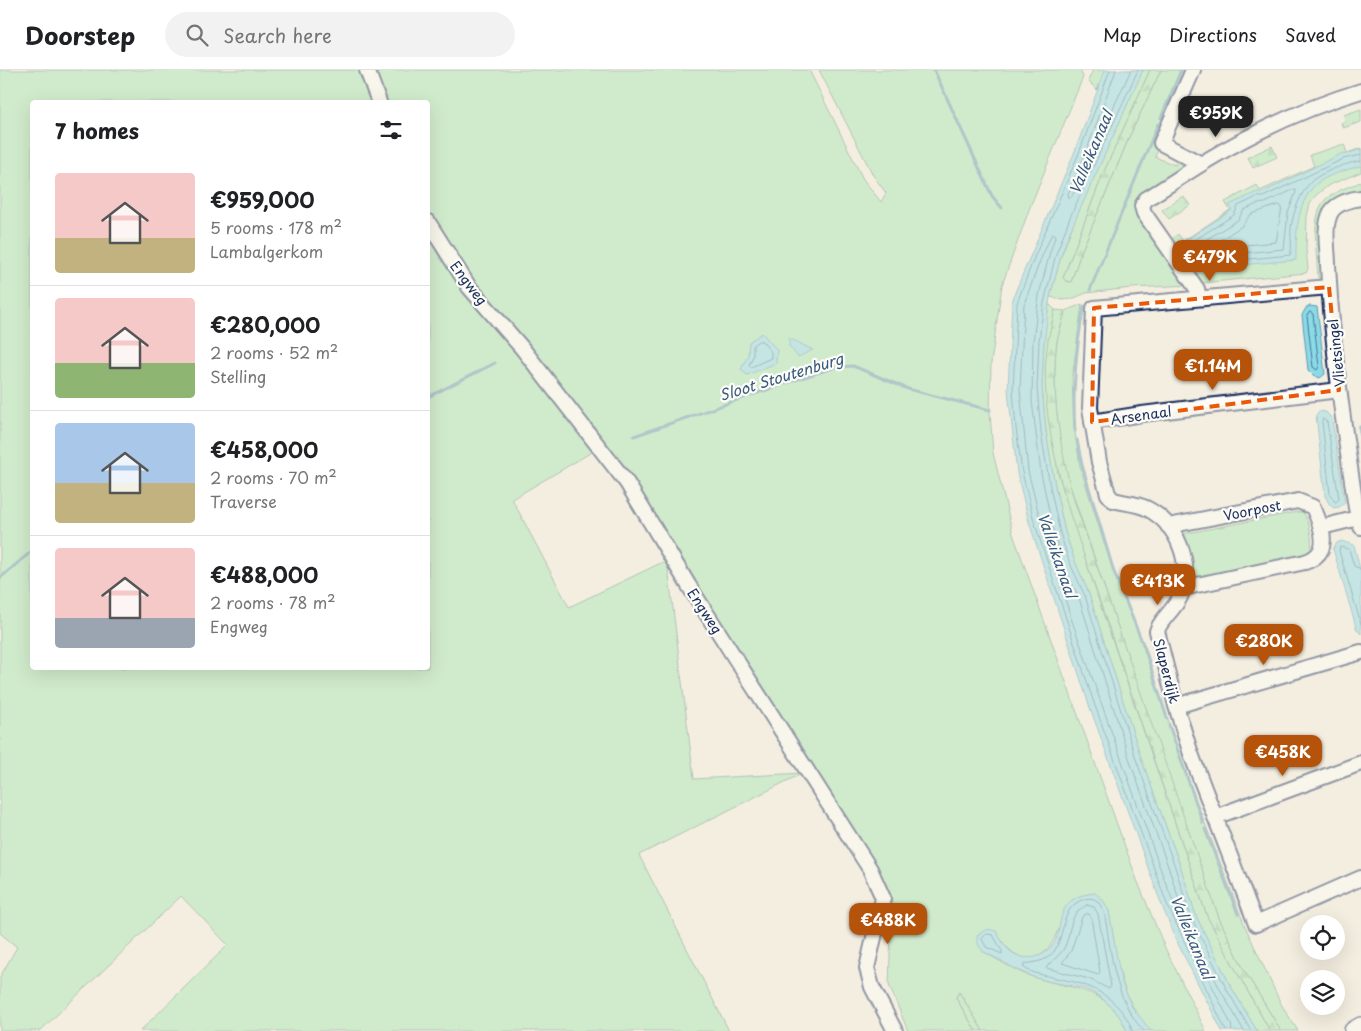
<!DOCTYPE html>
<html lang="en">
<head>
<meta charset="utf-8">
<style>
  body { margin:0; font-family:"Playpen Sans",sans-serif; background:#f2f2f2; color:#202124; height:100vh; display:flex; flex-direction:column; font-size:19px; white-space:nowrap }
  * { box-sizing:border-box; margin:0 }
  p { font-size:16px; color:#757577 }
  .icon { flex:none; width:28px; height:28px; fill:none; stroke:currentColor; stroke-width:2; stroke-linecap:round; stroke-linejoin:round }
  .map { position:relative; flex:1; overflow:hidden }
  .side { position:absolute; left:30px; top:30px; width:400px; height:570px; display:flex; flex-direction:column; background:#fff; border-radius:5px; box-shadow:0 5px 20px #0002 }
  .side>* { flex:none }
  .tools { position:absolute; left:1300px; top:845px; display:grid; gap:10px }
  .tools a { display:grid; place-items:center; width:45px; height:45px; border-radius:50%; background:#fff; box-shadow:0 5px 20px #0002; font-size:25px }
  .price { position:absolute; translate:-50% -42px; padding:0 11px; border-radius:10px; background:#b45309; color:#fff; font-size:16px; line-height:32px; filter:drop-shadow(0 1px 2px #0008) }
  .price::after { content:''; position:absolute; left:50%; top:30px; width:15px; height:11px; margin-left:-8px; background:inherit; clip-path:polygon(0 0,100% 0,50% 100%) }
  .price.selected { background:#222; color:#fff }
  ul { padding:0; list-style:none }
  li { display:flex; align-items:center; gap:15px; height:125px; padding:0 25px }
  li+li { border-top:1px solid #e0e0e0 }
  li span { display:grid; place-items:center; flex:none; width:140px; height:100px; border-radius:5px; color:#555 }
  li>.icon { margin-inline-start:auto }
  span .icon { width:60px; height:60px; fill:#fffc; stroke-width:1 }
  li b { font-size:21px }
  h2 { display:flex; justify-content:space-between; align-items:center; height:60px; padding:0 25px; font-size:21px }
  header { display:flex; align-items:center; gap:30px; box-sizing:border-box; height:70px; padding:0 25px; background:#fff; border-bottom:1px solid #e0e0e0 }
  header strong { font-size:24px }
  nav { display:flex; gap:28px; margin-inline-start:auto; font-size:18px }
  .search { width:350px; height:45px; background:#f2f2f2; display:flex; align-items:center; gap:12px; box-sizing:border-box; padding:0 18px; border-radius:28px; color:#757577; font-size:19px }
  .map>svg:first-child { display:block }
  .green { fill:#a5e7b1; stroke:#608b88 }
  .forest { fill:url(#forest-firs); stroke:#608b88 }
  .water { fill:#8bdae7; stroke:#5e96b0 }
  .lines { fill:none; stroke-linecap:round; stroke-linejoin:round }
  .shore { stroke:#487395; stroke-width:1 }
  .stream { stroke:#5e96b0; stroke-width:3 }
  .street-casing { stroke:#1b2f5e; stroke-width:18 }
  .secondary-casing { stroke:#1b2f5e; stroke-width:22 }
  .street { stroke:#fdfcf7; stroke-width:14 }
  .secondary { stroke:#fdfcf7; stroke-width:19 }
  .marked { fill:none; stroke:#e8590c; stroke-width:4; stroke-dasharray:10 6; stroke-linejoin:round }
  .labels { text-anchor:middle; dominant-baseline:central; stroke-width:4.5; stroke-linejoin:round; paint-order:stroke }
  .street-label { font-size:14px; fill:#1b2f5e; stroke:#fdfcf7 }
  .water-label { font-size:15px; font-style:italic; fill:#375a80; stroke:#fdfcf7 }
</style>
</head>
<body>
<header>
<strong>Doorstep</strong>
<div class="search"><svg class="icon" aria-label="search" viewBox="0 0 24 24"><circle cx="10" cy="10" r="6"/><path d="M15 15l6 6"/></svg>Search here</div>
<nav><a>Map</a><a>Directions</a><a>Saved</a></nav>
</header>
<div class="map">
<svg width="1361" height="961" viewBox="0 0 1361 961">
  <defs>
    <pattern id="forest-firs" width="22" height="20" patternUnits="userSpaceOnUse" patternTransform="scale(1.25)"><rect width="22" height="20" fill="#a5e7b1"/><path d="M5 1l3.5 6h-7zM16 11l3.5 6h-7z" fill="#8dc69b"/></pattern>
  </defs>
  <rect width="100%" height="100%" fill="#f4eee0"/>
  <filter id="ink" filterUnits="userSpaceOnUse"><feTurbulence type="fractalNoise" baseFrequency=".02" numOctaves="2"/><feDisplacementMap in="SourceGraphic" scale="10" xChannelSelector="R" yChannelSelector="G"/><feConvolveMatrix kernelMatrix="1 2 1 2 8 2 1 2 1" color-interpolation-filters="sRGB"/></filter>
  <g filter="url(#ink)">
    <g class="green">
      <polygon points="0,0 363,0 375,32 32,32 32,598 428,598 428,158 597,379 512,429 569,537 667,490 694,709 803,703 639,785 729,961 140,961 228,875 181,826 40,961 0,961 0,907 17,877 0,863"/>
      <path d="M370,0H809L863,109L881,132L886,123L873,105L819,0H1080L1083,7L1030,137L1002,215L991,293L990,343L993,383L1013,464L1137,810L1165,878L1206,961H1151C1118,927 1116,885 1109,841L1057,862C1046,894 1020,897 1001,870L982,881C997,889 1012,899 1027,905C1067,920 1108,914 1127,961H983L959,922L956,928L976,961H908L889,915L892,827L648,447L472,213L428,145V32H383Z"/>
      <polygon points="1093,0 1105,0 1097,20 1088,11"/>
      <polygon points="1143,0 1150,0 1103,104 1063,208 1066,211 1071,212 1081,182 1104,128 1130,65 1161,0 1188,0 1153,77 1158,79 1155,87 1175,95 1179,87 1184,92 1185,96 1182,100 1141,128 1191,215 1132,218 1086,223 1072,229 1064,230 1050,227 1061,186 1076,147"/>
      <polygon points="1344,74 1347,83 1361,78 1361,102 1329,115 1316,125 1310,134 1307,146 1306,180 1308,198 1306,203 1201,213 1171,170 1178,164 1183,171 1230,140 1225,132 1257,115 1260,121 1314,96 1310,85"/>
      <path d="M1361,112V121L1352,122L1337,128L1323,208H1318C1317,188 1310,142 1326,129C1335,121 1350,116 1361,112Z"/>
      <polygon points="1049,234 1055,240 1048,271 1046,302 1047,328 1058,403 1101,537 1207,846 1238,904 1270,961 1257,961 1230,915 1196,846 1180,795 1142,691 1089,524 1074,489 1065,462 1055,416 1046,361 1042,318 1044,271 1046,268 1044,266"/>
      <path d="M1082,234L1072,309L1074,355L1080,396L1103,470L1124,529L1138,562L1192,720L1244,854L1281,934L1298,961H1281L1244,900L1219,848L1178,734L1068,410C1058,370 1051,312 1057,271C1059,261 1063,251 1065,241Z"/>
      <path d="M1297,442H1303C1309,451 1314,471 1310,482L1305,485L1192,508L1183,464Z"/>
    </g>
    <g class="forest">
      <polygon points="1150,0 1161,0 1130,65 1104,128 1081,182 1071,212 1066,211 1063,208 1103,104"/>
      <polygon points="1361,39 1361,52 1343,58 1341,53 1346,51 1344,45"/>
      <polygon points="1272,76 1277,87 1253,98 1248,87"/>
      <polygon points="1183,126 1190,135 1169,149 1162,140"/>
      <path d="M1055,240L1065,241C1063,251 1059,261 1057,271C1050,322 1061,387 1076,436L1219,848L1244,900L1281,961H1270L1238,904L1207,846L1070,444C1054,389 1039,328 1048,270C1050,260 1053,250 1055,240Z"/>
      <polygon points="959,922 983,961 976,961 956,928"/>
    </g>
    <g class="water">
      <polygon points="1105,0 1143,0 1068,166 1061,186 1050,227 1045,266 1046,268 1044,271 1042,318 1046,361 1055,416 1065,462 1074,489 1089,524 1142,691 1180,795 1196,846 1230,915 1257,961 1222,961 1179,876 1162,836 1089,635 1029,452 1017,403 1008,320 1012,232 1016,220 1075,81"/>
      <path d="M1361,79V96C1348,99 1324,106 1315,115C1296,135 1296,165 1296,190L1207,198L1183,172L1232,140L1229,135L1257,122L1261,123L1343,83L1347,84Z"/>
      <polygon points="1310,236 1317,237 1325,304 1320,308 1313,305 1308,300 1302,245 1306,238"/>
      <polygon points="762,263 777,280 776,293 747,305 741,299 748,285 749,272"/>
      <polygon points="789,268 813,280 798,287 789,276"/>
      <polygon points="1319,341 1326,342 1332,349 1345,433 1339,437 1334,438 1330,435 1325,426 1316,345"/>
      <polygon points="1341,471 1354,475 1361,503 1361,564 1357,560 1333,479 1337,473"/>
      <path d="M1095,823L1103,830L1109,841L1121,910L1132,937L1151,961H1127C1120,942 1103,926 1085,919C1070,914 1054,914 1040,909C1025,905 1012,897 998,889C987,883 977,882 977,866C984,860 987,858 996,861C999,866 1002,872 1006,877C1019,892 1041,891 1053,875C1061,863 1058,846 1067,835C1074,826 1085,824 1095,823Z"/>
    </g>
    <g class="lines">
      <g class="shore">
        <polyline points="1110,0 1079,83 1034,188 1017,233 1013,320 1016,358 1022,402 1034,451 1094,633 1167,834 1226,961"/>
        <polyline points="1116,0 1085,85 1068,124 1069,128 1072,126 1131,0"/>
        <polyline points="1138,0 1071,145 1056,184 1044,233 1039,271 1037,318 1041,362 1050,417 1060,463 1069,491 1085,526 1137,692 1175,797 1191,847 1226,918 1251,961"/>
        <path d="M1361,85L1343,89L1263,127H1257L1238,136L1234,145L1193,171L1192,174L1210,193L1290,185C1293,177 1290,167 1291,158C1293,143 1300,123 1311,112C1319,103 1349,92 1361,91"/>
        <polygon points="1293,120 1296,120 1296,122 1288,143 1284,179 1212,186 1202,176 1202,172 1238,150 1244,140 1257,134 1265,133"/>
        <polygon points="1279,135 1282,137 1276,172 1216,178 1213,177 1214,174 1242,156 1250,145"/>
        <polygon points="1052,164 1055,164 1055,167 1050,182 1039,225 1033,271 1032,331 1041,403 1054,464 1063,493 1079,528 1131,694 1169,799 1183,842 1181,845 1178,843 1164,809 1072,551 1040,449 1028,401 1020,320 1024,234 1040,191"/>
        <polygon points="1310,242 1313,244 1319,297 1317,300 1313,297 1307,246"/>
        <polygon points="759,271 762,271 771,282 771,288 751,297 749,295 753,286 753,275"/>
        <polygon points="1323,349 1327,352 1339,429 1336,432 1334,431 1330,424 1322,352"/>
        <polyline points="1361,499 1354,496 1349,479 1340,477 1339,481 1361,554"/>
        <path d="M1087,835L1094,837L1098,844L1111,916L1109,919L1089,909L1046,898C1050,892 1058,887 1063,880C1073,863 1066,845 1087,835Z"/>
        <polygon points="1086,844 1089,844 1091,847 1100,902 1098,905 1062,893 1071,881 1082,847"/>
        <polygon points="987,864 993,865 1002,881 1002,884 986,877 982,869"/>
        <path d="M1132,961C1131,953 1124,944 1118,937C1100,918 1082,913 1056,908C1045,905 1032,904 1023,897L1025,893C1030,894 1035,892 1040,891C1064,884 1059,856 1070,839C1075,832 1087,826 1094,829C1100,832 1101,837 1104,842C1112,883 1113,929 1144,961"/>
        <polyline points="1232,961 1231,954 1190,872 1188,867 1190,865 1193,866 1221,921 1244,961"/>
      </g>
      <g class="stream">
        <polyline points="934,0 992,126 1002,138"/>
        <polyline points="1161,48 1181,0"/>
        <polyline points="1090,220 1158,54"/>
        <polyline points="428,327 495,293"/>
        <polyline points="1361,357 1359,357 1361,367"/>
        <path d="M1075,361C1072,319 1076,278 1084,236"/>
        <polyline points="634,366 801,308 836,297 853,296 908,319 990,340"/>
        <polyline points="1077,370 1082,395 1114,502 1145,579 1167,648"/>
        <polyline points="0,508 32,481"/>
        <polyline points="1169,655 1203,753"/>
        <polyline points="1205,759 1238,844"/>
      </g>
      <defs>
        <g id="street">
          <polyline points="367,0 379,32"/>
          <polyline points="1193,0 1161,73 1201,94"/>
          <path d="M1361,128C1351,129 1337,133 1331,142C1323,157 1328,179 1328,195C1332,277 1344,358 1356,438L1361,457"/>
          <polyline points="428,152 469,217 522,278 627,413 689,516 870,799 883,828 867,898 872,917 895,961"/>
          <path d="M1329,217L1094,238L1090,338L1099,392L1108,424L1113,430C1124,433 1135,433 1146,438C1178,454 1194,494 1180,527C1174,540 1160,550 1157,561L1176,636L1191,684L1256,854L1361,808"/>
          <path d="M1199,228L1197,219L1144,143L1142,136L1146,129C1168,116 1189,101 1211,88C1258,60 1308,37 1361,21"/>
          <polyline points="1092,352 1142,344 1339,320"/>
          <path d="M1168,456L1298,431L1313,437C1319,450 1330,475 1316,486C1313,489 1308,491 1305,492L1183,518"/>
          <polyline points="1322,457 1358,448"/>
          <polyline points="1176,636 1361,582"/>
          <polyline points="1215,747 1361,693"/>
        </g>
        <polyline id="secondary" points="1354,961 1361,957"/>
      </defs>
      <use href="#street" class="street-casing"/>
      <use href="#secondary" class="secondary-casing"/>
      <use href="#street" class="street"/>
      <use href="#secondary" class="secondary"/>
    </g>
  </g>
  <path d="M0 0H1361V961H0ZM1329,217L1339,320L1092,352L1094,238Z" fill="#f4eee0" fill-opacity=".55" fill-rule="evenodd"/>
  <path class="marked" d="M1329,217L1339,320L1092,352L1094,238Z"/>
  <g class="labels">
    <g class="street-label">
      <text transform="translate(469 213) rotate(53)">Engweg</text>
      <text transform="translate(1336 283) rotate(-96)">Vlietsingel</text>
      <text transform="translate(1141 345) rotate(-8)">Arsenaal</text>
      <text transform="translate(1252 440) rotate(-11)">Voorpost</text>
      <text transform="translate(705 541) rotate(57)">Engweg</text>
      <text transform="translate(1167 601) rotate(75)">Slaperdijk</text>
    </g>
    <g class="water-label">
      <text transform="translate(1090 82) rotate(-67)">Valleikanaal</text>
      <text transform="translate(781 306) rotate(-17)">Sloot Stoutenburg</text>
      <text transform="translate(1058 485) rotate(71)">Valleikanaal</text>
      <text transform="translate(1193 867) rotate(68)">Valleikanaal</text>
    </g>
  </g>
</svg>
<div class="tools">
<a><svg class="icon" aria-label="locate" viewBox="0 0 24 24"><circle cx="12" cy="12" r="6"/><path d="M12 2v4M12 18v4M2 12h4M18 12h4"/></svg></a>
<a><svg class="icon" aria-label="layers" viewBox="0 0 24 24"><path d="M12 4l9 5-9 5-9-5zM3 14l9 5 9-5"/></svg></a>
</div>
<b class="price selected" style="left:1216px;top:68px">€959K</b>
<b class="price" style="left:1210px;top:212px">€479K</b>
<b class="price" style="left:1213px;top:321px">€1.14M</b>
<b class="price" style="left:1158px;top:536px">€413K</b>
<b class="price" style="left:1264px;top:596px">€280K</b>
<b class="price" style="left:1283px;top:707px">€458K</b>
<b class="price" style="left:888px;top:875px">€488K</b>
<section class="side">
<h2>7 homes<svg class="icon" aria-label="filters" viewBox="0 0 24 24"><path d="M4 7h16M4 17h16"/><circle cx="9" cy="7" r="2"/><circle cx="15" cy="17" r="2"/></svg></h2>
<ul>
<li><span style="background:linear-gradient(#f6c9c9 65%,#c2b280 0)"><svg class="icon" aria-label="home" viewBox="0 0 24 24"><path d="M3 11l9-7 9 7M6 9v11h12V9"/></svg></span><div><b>€959,000</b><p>5 rooms · 178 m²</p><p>Lambalgerkom</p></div></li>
<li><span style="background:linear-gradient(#f6c9c9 65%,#8fb573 0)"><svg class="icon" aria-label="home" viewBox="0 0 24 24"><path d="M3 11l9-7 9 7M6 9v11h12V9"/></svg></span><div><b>€280,000</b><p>2 rooms · 52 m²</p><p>Stelling</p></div></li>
<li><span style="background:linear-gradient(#a9c7e8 60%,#c2b280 0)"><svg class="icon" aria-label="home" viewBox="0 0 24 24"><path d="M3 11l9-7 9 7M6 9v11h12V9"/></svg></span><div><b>€458,000</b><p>2 rooms · 70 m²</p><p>Traverse</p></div></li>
<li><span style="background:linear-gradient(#f6c9c9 70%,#9aa5b1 0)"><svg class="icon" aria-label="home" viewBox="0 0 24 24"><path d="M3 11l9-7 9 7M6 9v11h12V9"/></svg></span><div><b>€488,000</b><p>2 rooms · 78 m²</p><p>Engweg</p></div></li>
</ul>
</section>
</div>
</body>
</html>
